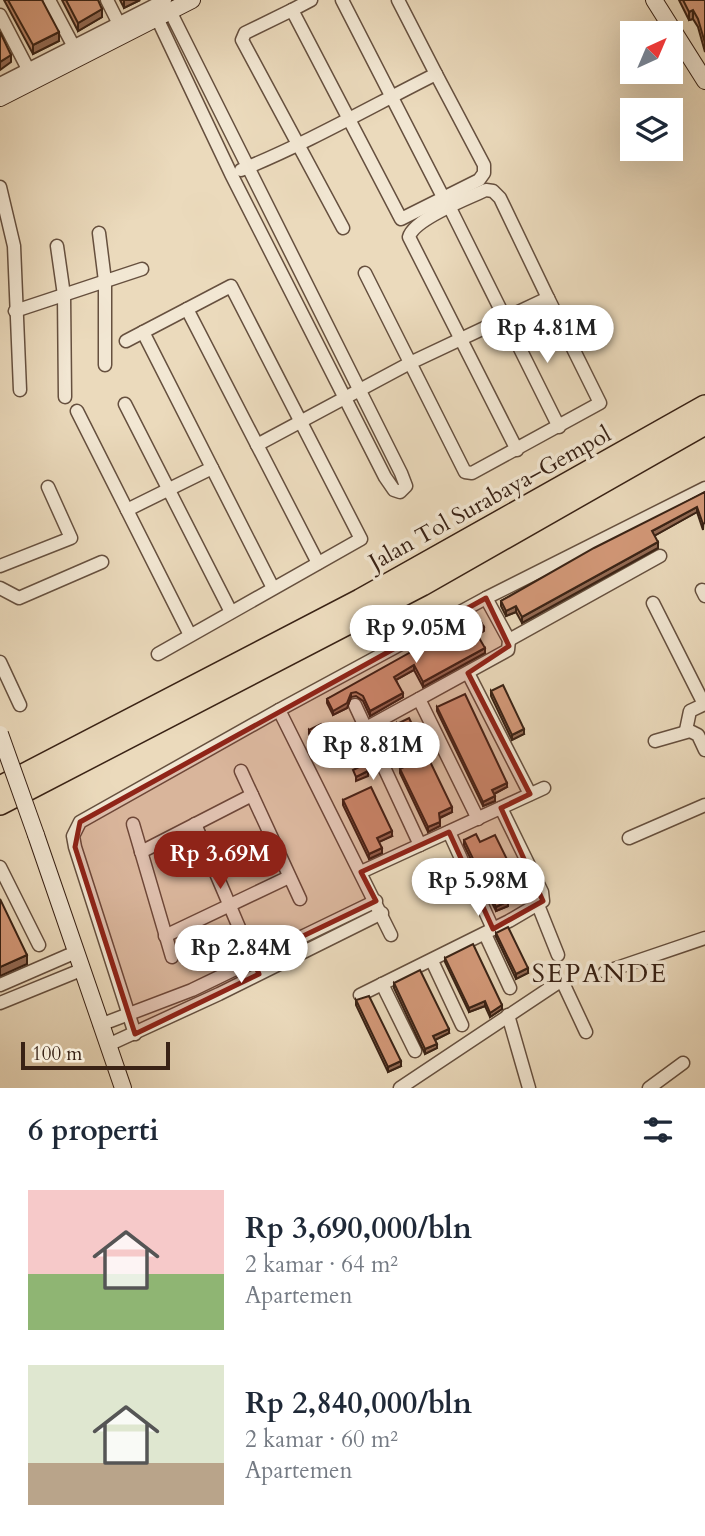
<!DOCTYPE html>
<html lang="id">
<head>
<meta charset="utf-8">
<style>
  body { margin:0; font-family:Cardo,serif; background:#f2f2f3; color:#1f2937; height:100vh; display:flex; flex-direction:column; font-size:26px; white-space:nowrap }
  * { box-sizing:border-box; margin:0 }
  p { font-size:23px; color:#747a83 }
  .icon { flex:none; width:38px; height:38px; fill:none; stroke:currentColor; stroke-width:2; stroke-linecap:round; stroke-linejoin:round }
  .map { position:relative; height:1088px; overflow:hidden }
  .drawer { display:flex; flex-direction:column; background:#fff; flex:1 }
  .drawer>* { flex:none }
  .needle { width:46px; rotate:44deg }
  .buttons { position:absolute; left:620px; top:21px; display:grid; gap:14px }
  .buttons a { display:grid; place-items:center; width:63px; height:63px; border-radius:0px; background:#fff; box-shadow:0 7px 28px #0002; font-size:35px }
  .scale { position:absolute; left:21px; bottom:18px; width:149px; box-sizing:border-box; padding-left:7px; border:4px solid #392215; border-top:0; font-size:19px; line-height:24px; white-space:nowrap; color:#392215; -webkit-text-stroke:5px #f2e7d3; paint-order:stroke }
  .price { position:absolute; translate:-50% -60px; padding:0 16px; border-radius:24px; background:#fff; color:#222; font-size:23px; line-height:46px; filter:drop-shadow(0 2px 4px #0008) }
  .price::after { content:''; position:absolute; left:50%; top:42px; width:21px; height:16px; margin-left:-10px; background:inherit; clip-path:polygon(0 0,100% 0,50% 100%) }
  .price.active { background:#8f2418; color:#fff }
  ul { padding:0; list-style:none }
  li { display:flex; align-items:center; gap:21px; height:175px; padding:0 28px }
  li span { display:grid; place-items:center; flex:none; width:196px; height:140px; border-radius:0px; color:#555 }
  li>.icon { margin-inline-start:auto }
  span .icon { width:84px; height:84px; fill:#fffc; stroke-width:1 }
  li b { font-size:30px }
  h2 { display:flex; justify-content:space-between; align-items:center; height:84px; padding:0 28px; font-size:30px }
  .map>svg:first-child { display:block }
  .lines { fill:none; stroke-linecap:round; stroke-linejoin:round }
  .street-casing { stroke:#66503f; stroke-width:15 }
  .secondary-casing { stroke:#392215; stroke-width:18 }
  .highway-casing { stroke:#392215; stroke-width:24 }
  .street { stroke:#f2e7d3; stroke-width:12 }
  .secondary { stroke:#f2e7d3; stroke-width:16 }
  .highway { stroke:#ebdabc; stroke-width:21 }
  .secondary-bridge-casing { stroke:#392215; stroke-width:18; stroke-linecap:butt }
  .secondary-bridge { stroke:#f2e7d3; stroke-width:16 }
  .wall { fill:#b68468; stroke:#392215; stroke-width:2 }
  .shaded-wall { fill:#946b55; stroke:#392215; stroke-width:2 }
  .building { fill:#d49979; stroke:#392215; stroke-width:2 }
  .marked { fill:#8f2418; fill-opacity:0.2; stroke:#8f2418; stroke-width:5; stroke-linejoin:round }
  .labels { text-anchor:middle; dominant-baseline:central; stroke-width:7; stroke-linejoin:round; paint-order:stroke }
  .street-label { font-size:23px; fill:#392215; stroke:#f2e7d3 }
  .quarter-label { font-size:26px; letter-spacing:2px; fill:#392215; stroke:#f2e7d3 }
</style>
</head>
<body>
<div class="map">
<svg width="705" height="1088" viewBox="0 0 705 1088">
  <rect width="100%" height="100%" fill="#ebdabc"/>
  <filter id="stains"><feTurbulence type="fractalNoise" baseFrequency=".00286" numOctaves="4"/><feColorMatrix values="0 0 0 0 .2 0 0 0 0 .09 0 0 0 0 .02 0 0 0 .5 -.17"/></filter>
  <radialGradient id="worn" r=".72"><stop offset=".6" stop-color="#630" stop-opacity="0"/><stop offset="1" stop-color="#630" stop-opacity=".3"/></radialGradient>
  <g class="lines">
    <defs>
      <g id="street">
        <polyline points="49,0 74,47"/>
        <polyline points="107,0 119,24"/>
        <polyline points="342,0 443,197"/>
        <polyline points="398,0 436,74"/>
        <polyline points="292,10 311,0"/>
        <polyline points="0,15 28,69"/>
        <polyline points="157,18 231,174 385,477 394,490 400,492 406,486 401,473 170,11"/>
        <polyline points="0,84 165,0"/>
        <path d="M241,170C308,143 372,106 436,74L484,165V173L479,180L401,219L292,10L245,33L242,40L343,228"/>
        <polyline points="0,187 14,246 20,390"/>
        <polyline points="450,208 559,427"/>
        <polyline points="99,233 105,281 105,365"/>
        <polyline points="57,246 64,295 65,397"/>
        <polyline points="187,309 318,563"/>
        <polyline points="15,311 142,269"/>
        <polyline points="143,332 273,588"/>
        <polyline points="126,341 231,286 361,539 158,654"/>
        <polyline points="125,404 231,612"/>
        <polyline points="77,411 190,635"/>
        <polyline points="257,445 410,363 548,298 600,403 472,473 465,472 365,273"/>
        <path d="M517,450L409,237C414,219 468,198 486,190L493,191L500,198L548,298"/>
        <polyline points="127,510 212,468"/>
        <polyline points="0,566 71,538 48,487"/>
        <polyline points="0,588 19,598 102,562"/>
        <polyline points="702,590 705,596"/>
        <polyline points="653,603 704,704"/>
        <polyline points="509,640 660,556"/>
        <polyline points="0,662 20,705"/>
        <polyline points="468,673 530,794"/>
        <polyline points="419,699 478,819"/>
        <polyline points="355,705 420,845"/>
        <polyline points="279,710 391,935"/>
        <polyline points="366,728 508,650 509,640 486,598"/>
        <polyline points="686,730 690,711 705,704"/>
        <polyline points="655,741 690,731 698,735 705,750"/>
        <polyline points="241,771 300,899"/>
        <polyline points="133,824 172,957"/>
        <polyline points="195,824 255,965"/>
        <polyline points="449,832 493,929"/>
        <polyline points="629,838 705,805"/>
        <polyline points="141,852 252,795"/>
        <polyline points="0,867 39,945"/>
        <polyline points="361,872 544,788"/>
        <polyline points="538,905 558,955"/>
        <polyline points="485,934 510,988"/>
        <polyline points="165,936 289,877"/>
        <polyline points="432,961 462,1025"/>
        <polyline points="605,972 705,938"/>
        <polyline points="382,984 415,1051"/>
        <polyline points="0,985 76,952"/>
        <polyline points="360,995 509,921 543,901 542,892 501,808"/>
        <polyline points="0,1003 81,970"/>
        <polyline points="508,1015 529,1088"/>
        <polyline points="100,1025 192,990 376,901"/>
        <polyline points="135,1034 75,847 73,836 80,822 279,710 486,598 705,488"/>
        <polyline points="108,1045 219,994 382,913"/>
        <polyline points="400,1088 559,982 564,985 586,1032"/>
        <polyline points="649,1088 683,1063"/>
      </g>
      <g id="secondary">
        <polyline points="654,0 705,81"/>
        <polyline points="0,98 192,0"/>
        <polyline points="36,835 123,1088"/>
      </g>
      <g id="highway">
        <polyline points="0,787 360,600 705,406"/>
        <polyline points="0,804 422,585 705,424"/>
      </g>
    </defs>
    <use href="#street" class="street-casing"/>
    <use href="#secondary" class="secondary-casing"/>
    <use href="#highway" class="highway-casing"/>
    <use href="#street" class="street"/>
    <use href="#secondary" class="secondary"/>
    <use href="#highway" class="highway"/>
    <defs>
      <polyline id="secondary-bridge" points="0,734 36,835"/>
    </defs>
    <use href="#secondary-bridge" class="secondary-bridge-casing"/>
    <use href="#secondary-bridge" class="secondary-bridge"/>
  </g>
  <g class="wall">
    <polygon points="4,0 42,0 59,41 33,54"/>
    <polygon points="62,0 98,0 102,17 78,31"/>
    <polygon points="120,0 140,0 124,8"/>
    <polygon points="679,0 705,0 705,52 698,27 693,19 689,20"/>
    <polygon points="705,492 703,530 697,512 654,536 658,548 522,623 516,612 506,616 501,606 501,601"/>
    <polygon points="484,631 477,635 485,653 423,687 414,670 396,680 403,697 370,716 363,701 356,696 351,697 347,708 333,715 327,703 327,699"/>
    <polygon points="491,691 524,734 512,740 491,696"/>
    <polygon points="437,707 507,787 494,794 495,801 483,806 437,711"/>
    <polygon points="397,724 452,812 440,818 440,826 428,832 400,773 400,769 413,762 408,751 392,758 389,751 389,746 403,740 397,729"/>
    <polygon points="309,730 335,758 323,764 309,734"/>
    <polygon points="343,800 392,836 378,842 382,853 369,859 343,805"/>
    <polygon points="464,840 480,842 520,891 507,897 508,906 496,911 464,845"/>
    <polygon points="496,933 528,973 516,979 496,937"/>
    <polygon points="445,958 502,1009 490,1017 485,1006 469,1012 445,962"/>
    <polygon points="394,983 449,1033 435,1040 437,1048 425,1054 394,988"/>
    <polygon points="356,1000 401,1066 388,1072 356,1005"/>
  </g>
  <g class="shaded-wall">
    <polygon points="124,0 140,0 124,8"/>
    <polygon points="102,9 102,17 78,31 78,23"/>
    <polygon points="693,10 693,19 689,20 689,12"/>
    <polygon points="59,32 59,41 33,54 33,45"/>
    <polygon points="11,55 11,62 0,70 0,62"/>
    <polygon points="697,507 697,512 652,537 652,531"/>
    <polygon points="658,542 658,548 522,623 522,617"/>
    <polygon points="516,606 516,612 506,616 506,611"/>
    <polygon points="484,627 484,631 475,636 475,631"/>
    <polygon points="485,648 485,653 423,687 423,682"/>
    <polygon points="414,665 414,670 394,681 394,677"/>
    <polygon points="351,693 351,697 347,708 333,715 333,711"/>
    <polygon points="403,693 403,697 370,716 370,711"/>
    <polygon points="524,729 524,734 512,740 512,735"/>
    <polygon points="408,746 408,751 392,758 392,753"/>
    <polygon points="335,753 335,758 323,764 323,759"/>
    <polygon points="368,771 368,776 356,781 356,777"/>
    <polygon points="507,783 507,787 492,795 492,790"/>
    <polygon points="495,796 495,801 483,806 483,802"/>
    <polygon points="452,807 452,812 439,818 439,813"/>
    <polygon points="440,822 440,826 428,832 428,827"/>
    <polygon points="392,831 392,836 377,843 377,838"/>
    <polygon points="382,848 382,853 369,859 369,854"/>
    <polygon points="520,886 520,891 505,898 505,894"/>
    <polygon points="508,901 508,906 496,911 496,907"/>
    <polygon points="27,955 27,964 0,976 0,967"/>
    <polygon points="528,968 528,973 516,979 516,974"/>
    <polygon points="485,1001 485,1006 469,1012 469,1008"/>
    <polygon points="502,1005 502,1009 490,1017 490,1013"/>
    <polygon points="449,1029 449,1033 433,1041 433,1036"/>
    <polygon points="437,1044 437,1048 425,1054 425,1049"/>
    <polygon points="401,1061 401,1066 388,1072 388,1067"/>
  </g>
  <g class="building">
    <polygon points="8,0 42,0 59,32 33,45"/>
    <polygon points="66,0 98,0 102,9 78,23"/>
    <polygon points="683,0 705,0 705,43 698,19 693,10 689,12"/>
    <polygon points="0,32 11,55 0,62"/>
    <polygon points="705,492 705,523 703,524 697,507 652,531 658,542 522,617 516,606 506,611 501,601 594,548"/>
    <polygon points="477,615 484,627 475,631 485,648 423,682 414,665 394,677 403,693 370,711 363,696 356,692 351,693 347,703 333,711 327,699"/>
    <polygon points="503,685 524,729 512,735 491,691"/>
    <polygon points="465,694 507,783 492,790 495,796 483,802 437,707"/>
    <polygon points="409,718 452,807 439,813 440,822 428,827 400,769 415,761 408,746 392,753 389,746 404,739 397,724"/>
    <polygon points="321,724 335,753 323,759 309,730"/>
    <polygon points="365,764 368,771 356,777 353,770"/>
    <polygon points="371,787 392,831 377,838 382,848 369,854 343,800"/>
    <polygon points="476,834 480,842 495,835 520,886 505,894 508,901 496,907 464,840"/>
    <polygon points="0,899 27,955 0,967"/>
    <polygon points="508,927 528,968 516,974 496,933"/>
    <polygon points="473,944 502,1005 490,1013 485,1001 469,1008 445,958"/>
    <polygon points="420,970 449,1029 433,1036 437,1044 425,1049 394,983"/>
    <polygon points="369,996 401,1061 388,1067 356,1000"/>
  </g>
  <path class="marked" d="M486,598L509,646L468,673L530,794L501,808L543,901L493,929L449,832L361,872L376,901L253,960L259,974L135,1034L75,847L80,822Z"/>
  <g class="labels">
    <g class="street-label">
      <text transform="translate(490 498) rotate(-29)">Jalan Tol Surabaya–Gempol</text>
    </g>
    <g class="quarter-label">
      <text x="600" y="973">SEPANDE</text>
    </g>
  </g>
  <rect width="100%" height="100%" filter="url(#stains)"/>
  <rect width="100%" height="100%" fill="url(#worn)"/>
</svg>
<div class="buttons">
<a><svg class="needle" viewBox="-14 -14 28 28"><path d="M0-13l5 13h-10z" fill="#e53935"/><path d="M0 13l5-13h-10z" fill="#747a83"/></svg></a>
<a><svg class="icon" aria-label="layers" viewBox="0 0 24 24"><path d="M12 4l9 5-9 5-9-5zM3 14l9 5 9-5"/></svg></a>
</div>
<div class="scale">100 m</div>
<b class="price" style="left:547px;top:365px">Rp 4.81M</b>
<b class="price" style="left:416px;top:665px">Rp 9.05M</b>
<b class="price" style="left:373px;top:782px">Rp 8.81M</b>
<b class="price active" style="left:220px;top:891px">Rp 3.69M</b>
<b class="price" style="left:478px;top:918px">Rp 5.98M</b>
<b class="price" style="left:241px;top:985px">Rp 2.84M</b>
</div>
<section class="drawer">
<h2>6 properti<svg class="icon" aria-label="filters" viewBox="0 0 24 24"><path d="M4 7h16M4 17h16"/><circle cx="9" cy="7" r="2"/><circle cx="15" cy="17" r="2"/></svg></h2>
<ul>
<li><span style="background:linear-gradient(#f6c9c9 60%,#8fb573 0)"><svg class="icon" aria-label="home" viewBox="0 0 24 24"><path d="M3 11l9-7 9 7M6 9v11h12V9"/></svg></span><div><b>Rp 3,690,000/bln</b><p>2 kamar · 64 m²</p><p>Apartemen</p></div></li>
<li><span style="background:linear-gradient(#dfe7d0 70%,#b9a48a 0)"><svg class="icon" aria-label="home" viewBox="0 0 24 24"><path d="M3 11l9-7 9 7M6 9v11h12V9"/></svg></span><div><b>Rp 2,840,000/bln</b><p>2 kamar · 60 m²</p><p>Apartemen</p></div></li>
</ul>
</section>
</body>
</html>
